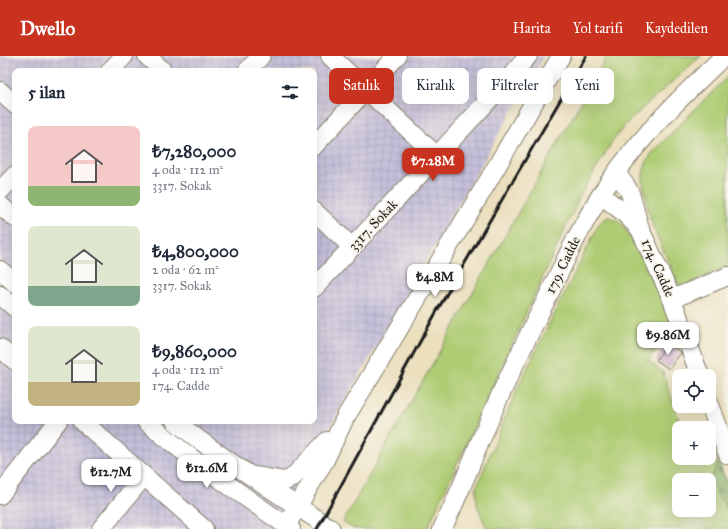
<!DOCTYPE html>
<html lang="tr">
<head>
<meta charset="utf-8">
<style>
  body { margin:0; font-family:"IM FELL Great Primer",serif; background:#f2f2f3; color:#1f2937; height:100vh; display:flex; flex-direction:column; font-size:15px; white-space:nowrap }
  * { box-sizing:border-box; margin:0 }
  p { font-size:13px; color:#747a83 }
  .icon { flex:none; width:22px; height:22px; fill:none; stroke:currentColor; stroke-width:2; stroke-linecap:round; stroke-linejoin:round }
  .map { position:relative; flex:1; overflow:hidden }
  .sheet { position:absolute; left:12px; top:12px; width:305px; height:356px; display:flex; flex-direction:column; background:#fff; border-radius:8px; box-shadow:0 4px 16px #0002 }
  .sheet>* { flex:none }
  .banner { position:absolute; left:329px; top:12px; width:339px; height:36px; display:flex; gap:8px }
  .fabs { position:absolute; left:672px; top:313px; display:grid; gap:8px }
  .fabs a { display:grid; place-items:center; width:44px; height:44px; border-radius:8px; background:#fff; box-shadow:0 4px 16px #0002; font-size:20px }
  .price { position:absolute; translate:-50% -34px; padding:0 9px; border-radius:8px; background:#fff; color:#222; font-size:13px; line-height:26px; filter:drop-shadow(0 1px 2px #0008) }
  .price::after { content:''; position:absolute; left:50%; top:24px; width:12px; height:9px; margin-left:-6px; background:inherit; clip-path:polygon(0 0,100% 0,50% 100%) }
  .price.active { background:#c8321e; color:#fff }
  ul { padding:0; list-style:none }
  li { display:flex; align-items:center; gap:12px; height:100px; padding:0 16px }
  li span { display:grid; place-items:center; flex:none; width:112px; height:80px; border-radius:8px; color:#555 }
  li>.icon { margin-inline-start:auto }
  span .icon { width:48px; height:48px; fill:#fffc; stroke-width:1 }
  li b { font-size:17px }
  h2 { display:flex; justify-content:space-between; align-items:center; height:48px; padding:0 16px; font-size:17px }
  .tag { padding:0 14px; border-radius:8px; background:#fff; box-shadow:0 4px 16px #0002; font-size:14px; line-height:36px }
  .tag.active { background:#c8321e; color:#fff }
  header { display:flex; align-items:center; gap:24px; box-sizing:border-box; height:56px; padding:0 20px; background:#c8321e; color:#fff }
  header strong { font-size:19px }
  nav { display:flex; gap:22px; margin-inline-start:auto; font-size:14px }
  .map>svg:first-child { display:block }
  .industrial { fill:url(#industrial-grid); fill-rule:evenodd }
  .green { fill:#aecc73; stroke:#657448; fill-rule:evenodd }
  .forest { fill:url(#forest-firs); stroke:#536640 }
  .building { fill:#c295c0 }
  .lines { fill:none; stroke-linecap:round; stroke-linejoin:round }
  .minor-casing { stroke:#847e6c; stroke-width:20 }
  .minor { stroke:#fff; stroke-width:18 }
  .rail { stroke:#1c1c1c; stroke-width:3 }
  .labels { text-anchor:middle; dominant-baseline:central; stroke-width:3.5; stroke-linejoin:round; paint-order:stroke }
  .street-label { font-size:14px; fill:#1c1c1c; stroke:#f7f3e8 }
</style>
</head>
<body>
<header>
<strong>Dwello</strong>
<nav><a>Harita</a><a>Yol tarifi</a><a>Kaydedilen</a></nav>
</header>
<div class="map">
<svg width="728" height="473" viewBox="0 0 728 473">
  <defs>
    <pattern id="industrial-grid" width="8" height="8" patternUnits="userSpaceOnUse"><rect width="8" height="8" fill="#c6c0da"/><path d="M0 4h8M4 0v8" fill="none" stroke="#aaa4ba"/></pattern>
    <pattern id="forest-firs" width="22" height="20" patternUnits="userSpaceOnUse"><rect width="22" height="20" fill="#8ab065"/><path d="M5 1l3.5 6h-7zM16 11l3.5 6h-7z" fill="#708e52"/></pattern>
  </defs>
  <rect width="100%" height="100%" fill="#f7f3e8"/>
  <filter id="ink" filterUnits="userSpaceOnUse"><feTurbulence type="fractalNoise" baseFrequency=".025" numOctaves="2"/><feDisplacementMap in="SourceGraphic" scale="8" xChannelSelector="R" yChannelSelector="G"/><feConvolveMatrix kernelMatrix="1 2 1 2 8 2 1 2 1" color-interpolation-filters="sRGB"/></filter>
  <filter id="wash" filterUnits="userSpaceOnUse"><feTurbulence type="fractalNoise" baseFrequency=".012" numOctaves="4" result="noise"/><feDisplacementMap in="SourceGraphic" scale="16" xChannelSelector="R" yChannelSelector="G"/><feGaussianBlur stdDeviation="0.9" result="paint"/><feColorMatrix in="noise" values="0 0 0 0 0 0 0 0 0 0 0 0 0 0 0 0 0 1.4 0 .05"/><feComposite in="paint" operator="in"/></filter>
  <g filter="url(#wash)">
    <rect width="100%" height="100%" fill="#ebdfbd"/>
    <path class="industrial" d="M0,0H544L271,473H0ZM15,15H314V365H15Z"/>
    <g class="green">
      <polygon points="607,0 701,0 644,51 625,69 612,86 580,140 427,473 354,473 343,466"/>
      <polygon points="728,20 728,210 680,232 653,171 648,154 643,126 643,117 646,107 652,97"/>
      <path d="M609,161L619,165L625,172L654,226L672,270L648,305L663,316L679,364L684,372H679V402H709V384L710,385L718,407L712,420L716,436L728,455V473H487L477,449L476,432L518,331L597,172C600,167 603,163 609,161ZM679,424H709V454H679Z"/>
    </g>
    <polygon class="forest" points="718,407 728,427 728,455 716,436 712,420"/>
    <g id="blocks">
      <polygon class="building" points="668,287 681,297 669,313 656,304"/>
    </g>
  </g>
  <g filter="url(#ink)">
    <use href="#blocks" fill-opacity="0" stroke="#847e6c" stroke-width="1"/>
    <g class="lines">
      <defs>
        <g id="minor">
          <polyline points="147,0 163,15"/>
          <polyline points="330,0 437,100"/>
          <polyline points="110,15 124,0"/>
          <polyline points="247,15 261,0"/>
          <polyline points="0,35 15,49"/>
          <polyline points="314,90 397,0"/>
          <polyline points="616,117 626,130 630,137 640,173 672,243 700,320"/>
          <polyline points="0,135 15,119"/>
          <polyline points="601,139 623,156 639,172"/>
          <polyline points="0,149 15,162"/>
          <polyline points="314,155 352,191"/>
          <polyline points="0,214 15,227"/>
          <polyline points="314,232 511,20 528,0"/>
          <polyline points="0,239 15,252"/>
          <polyline points="672,243 728,220"/>
          <polyline points="0,292 15,305"/>
          <polyline points="709,346 728,399"/>
          <polyline points="82,365 204,473"/>
          <path d="M146,365C192,405 241,438 291,473"/>
          <path d="M175,365C224,405 279,437 331,473"/>
          <polyline points="256,420 285,425 292,422 327,385"/>
          <polyline points="0,439 58,365"/>
          <polyline points="286,470 325,404 345,362 484,132 561,0"/>
          <polyline points="101,473 144,420"/>
          <path d="M442,473C460,438 473,401 489,365C507,321 529,279 550,236C568,198 586,160 610,125C642,79 683,39 724,0"/>
        </g>
      </defs>
      <use href="#minor" class="minor-casing"/>
      <use href="#minor" class="minor"/>
      <polyline class="rail" points="317,473 438,253 586,0"/>
    </g>
  </g>
  <g class="labels">
    <g class="street-label">
      <text transform="translate(373 169) rotate(-47)">3317. Sokak</text>
      <text transform="translate(563 209) rotate(-64)">179. Cadde</text>
      <text transform="translate(658 212) rotate(66)">174. Cadde</text>
    </g>
  </g>
</svg>
<div class="fabs">
<a><svg class="icon" aria-label="locate" viewBox="0 0 24 24"><circle cx="12" cy="12" r="6"/><path d="M12 2v4M12 18v4M2 12h4M18 12h4"/></svg></a>
<a>+</a>
<a>−</a>
</div>
<b class="price active" style="left:433px;top:126px">₺7.28M</b>
<b class="price" style="left:435px;top:242px">₺4.8M</b>
<b class="price" style="left:668px;top:300px">₺9.86M</b>
<b class="price" style="left:207px;top:433px">₺12.6M</b>
<b class="price" style="left:111px;top:437px">₺12.7M</b>
<div class="banner">
<a class="tag active">Satılık</a>
<a class="tag">Kiralık</a>
<a class="tag">Filtreler</a>
<a class="tag">Yeni</a>
</div>
<section class="sheet">
<h2>5 ilan<svg class="icon" aria-label="filters" viewBox="0 0 24 24"><path d="M4 7h16M4 17h16"/><circle cx="9" cy="7" r="2"/><circle cx="15" cy="17" r="2"/></svg></h2>
<ul>
<li><span style="background:linear-gradient(#f6c9c9 75%,#8fb573 0)"><svg class="icon" aria-label="home" viewBox="0 0 24 24"><path d="M3 11l9-7 9 7M6 9v11h12V9"/></svg></span><div><b>₺7,280,000</b><p>4 oda · 112 m²</p><p>3317. Sokak</p></div></li>
<li><span style="background:linear-gradient(#dfe7d0 75%,#7fa58c 0)"><svg class="icon" aria-label="home" viewBox="0 0 24 24"><path d="M3 11l9-7 9 7M6 9v11h12V9"/></svg></span><div><b>₺4,800,000</b><p>2 oda · 62 m²</p><p>3317. Sokak</p></div></li>
<li><span style="background:linear-gradient(#dfe7d0 70%,#c2b280 0)"><svg class="icon" aria-label="home" viewBox="0 0 24 24"><path d="M3 11l9-7 9 7M6 9v11h12V9"/></svg></span><div><b>₺9,860,000</b><p>4 oda · 112 m²</p><p>174. Cadde</p></div></li>
</ul>
</section>
</div>
</body>
</html>
